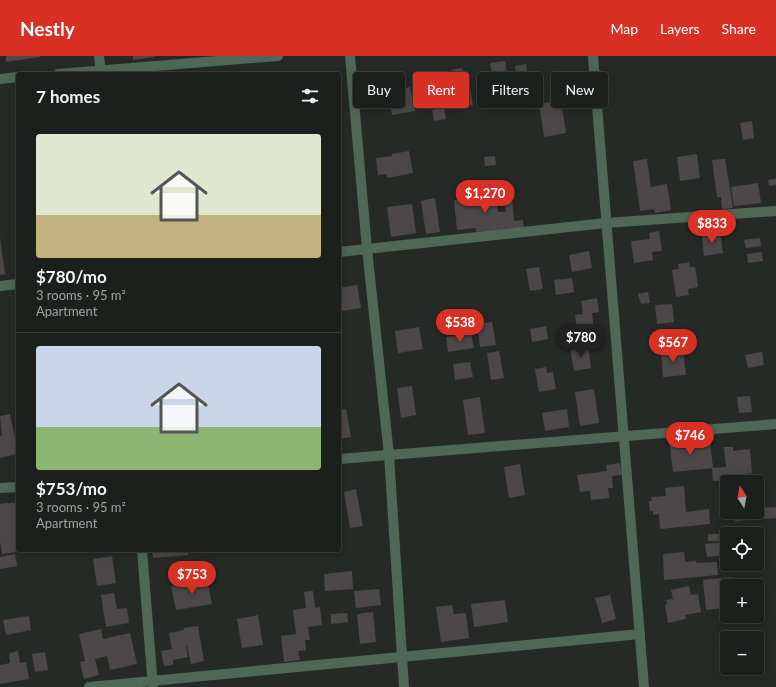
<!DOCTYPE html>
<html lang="en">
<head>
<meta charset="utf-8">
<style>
  body { margin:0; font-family:Lato,sans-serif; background:#252826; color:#f1f3f6; height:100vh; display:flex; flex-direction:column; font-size:15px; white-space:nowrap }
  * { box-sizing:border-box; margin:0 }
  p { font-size:13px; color:#a0a3a4 }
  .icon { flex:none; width:22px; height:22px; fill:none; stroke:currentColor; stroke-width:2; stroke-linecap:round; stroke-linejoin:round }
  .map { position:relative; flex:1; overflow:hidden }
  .panel { position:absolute; left:16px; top:16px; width:325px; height:480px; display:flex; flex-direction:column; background:#1c201d; border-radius:4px; box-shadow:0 2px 10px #0003,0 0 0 1px #3a3e3b }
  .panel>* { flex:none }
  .top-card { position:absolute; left:353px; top:16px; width:363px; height:36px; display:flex; gap:8px }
  .needle { width:26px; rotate:349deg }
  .controls { position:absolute; left:720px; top:419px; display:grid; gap:8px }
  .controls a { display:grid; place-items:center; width:44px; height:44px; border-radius:4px; background:#1c201d; box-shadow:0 2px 10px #0003,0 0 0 1px #3a3e3b; font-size:20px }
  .price { position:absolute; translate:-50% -34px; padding:0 9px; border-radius:14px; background:#d93025; color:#fff; font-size:13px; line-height:26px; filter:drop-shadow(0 1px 2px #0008) }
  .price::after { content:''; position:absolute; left:50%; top:24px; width:12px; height:9px; margin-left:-6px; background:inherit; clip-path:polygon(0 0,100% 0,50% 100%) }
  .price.selected { background:#222; color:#fff }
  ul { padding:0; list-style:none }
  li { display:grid; align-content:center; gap:8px; height:212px; padding:0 20px }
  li+li { border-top:1px solid #3a3e3b }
  li span { display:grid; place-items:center; height:124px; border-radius:4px; color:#555 }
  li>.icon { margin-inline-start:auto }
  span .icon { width:72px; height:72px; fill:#fffc; stroke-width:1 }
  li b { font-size:17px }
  h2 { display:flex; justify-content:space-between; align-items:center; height:48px; padding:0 20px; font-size:17px }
  .pill { padding:0 14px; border-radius:4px; background:#1c201d; box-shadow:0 2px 10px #0003,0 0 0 1px #3a3e3b; font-size:14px; line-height:36px }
  .pill.selected { background:#d93025; color:#fff }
  header { display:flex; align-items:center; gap:24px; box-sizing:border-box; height:56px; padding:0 20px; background:#d93025; color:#fff }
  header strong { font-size:19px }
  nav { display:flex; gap:22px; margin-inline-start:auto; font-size:14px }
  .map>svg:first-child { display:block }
  .building { fill:#4c4749 }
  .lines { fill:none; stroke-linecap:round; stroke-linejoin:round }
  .minor { stroke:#4f6757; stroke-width:10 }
</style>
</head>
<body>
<header>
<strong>Nestly</strong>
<nav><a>Map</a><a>Layers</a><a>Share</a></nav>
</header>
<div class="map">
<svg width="776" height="631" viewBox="0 0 776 631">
  <rect width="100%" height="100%" fill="#262a27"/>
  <g class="building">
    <polygon points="6,0 40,0 40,1 6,6"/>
    <polygon points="133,0 155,0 155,1 133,4"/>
    <polygon points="505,5 510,35 495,37 490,7"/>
    <polygon points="526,8 529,25 518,27 515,10"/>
    <polygon points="462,12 463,17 467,17 473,49 452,52 446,20 452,19 451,14"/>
    <polygon points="410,31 415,55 392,59 388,35"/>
    <polygon points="552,46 554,53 562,51 566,77 544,81 539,48"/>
    <polygon points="444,51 446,63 434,65 432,54"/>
    <polygon points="752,65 754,82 743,84 740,67"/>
    <polygon points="409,95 413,117 387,122 387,118 378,119 376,102 392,100 392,98"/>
    <polygon points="697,98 700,122 680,125 677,101"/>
    <polygon points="495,100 496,109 485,110 484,101"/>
    <polygon points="647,103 651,131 667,128 671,154 655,157 654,153 640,155 633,105"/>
    <polygon points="725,103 733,152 722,153 721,141 717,141 712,104"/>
    <polygon points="776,123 776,129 769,130 768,124"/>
    <polygon points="758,127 761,147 734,150 731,131"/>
    <polygon points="496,136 498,156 506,156 504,143 512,142 514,165 523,164 524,173 476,176 476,172 457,174 454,144 473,142 472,138"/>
    <polygon points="435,142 440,176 426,178 421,145"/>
    <polygon points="412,148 416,177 391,181 387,151"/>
    <polygon points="659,175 662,195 652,196 653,204 634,207 631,185 650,183 649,177"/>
    <polygon points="720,176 723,197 704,200 702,179"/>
    <polygon points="0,181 5,218 0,219"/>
    <polygon points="760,182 761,190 746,192 744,184"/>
    <polygon points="589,195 592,212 572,216 569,199"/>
    <polygon points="762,196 763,205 748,207 747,198"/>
    <polygon points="689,206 690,211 695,211 698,231 688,233 689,239 676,241 672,214 679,213 678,208"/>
    <polygon points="539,211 543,233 530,235 526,213"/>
    <polygon points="572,222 574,236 556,239 554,224"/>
    <polygon points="357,229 361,252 342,255 339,232"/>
    <polygon points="648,236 650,247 641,248 638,238"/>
    <polygon points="597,242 599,256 592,257 594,275 578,277 575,259 583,258 581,245"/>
    <polygon points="672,248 674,266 657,268 655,249"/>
    <polygon points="492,266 496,289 480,291 477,268"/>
    <polygon points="546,270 548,283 532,286 530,273"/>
    <polygon points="419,271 423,293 398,297 395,275"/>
    <polygon points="471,277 474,292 448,296 446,281"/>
    <polygon points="689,278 690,286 680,288 678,280"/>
    <polygon points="588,290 591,312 574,315 570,293"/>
    <polygon points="683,293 686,319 663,321 661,296"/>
    <polygon points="499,295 504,322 491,324 487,297"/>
    <polygon points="762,296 764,309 748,312 745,299"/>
    <polygon points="470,306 473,321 455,324 453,308"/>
    <polygon points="546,311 547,317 553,316 556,333 539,336 535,313"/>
    <polygon points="412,330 416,359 401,362 397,332"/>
    <polygon points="594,333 599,367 580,370 575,336"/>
    <polygon points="750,340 752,356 739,357 737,341"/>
    <polygon points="480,341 485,377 468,379 463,344"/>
    <polygon points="346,353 351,381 339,383 339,354"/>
    <polygon points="567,353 569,371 545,375 542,357"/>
    <polygon points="10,358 18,398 0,402 0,380 2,380 0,360"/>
    <polygon points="681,381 682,393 702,390 701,385 710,384 713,412 673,416 669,383"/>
    <polygon points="724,391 733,391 733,395 750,393 752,417 735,419 735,422 750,421 751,426 732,426 732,424 713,425 712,412 726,411"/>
    <polygon points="620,407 622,419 612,420 613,432 608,432 609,442 591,444 590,435 580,436 577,419 607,415 606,409"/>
    <polygon points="520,408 525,439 509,442 504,411"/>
    <polygon points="684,430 686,456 709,453 710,468 660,473 659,458 653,459 653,455 650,455 649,445 652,445 651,441 666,440 665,432"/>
    <polygon points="356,433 363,470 350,472 344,436"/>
    <polygon points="18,446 18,494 22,495 2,498 0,486 0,448"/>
    <polygon points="776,451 776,462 735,465 735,456 757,456 757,452"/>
    <rect x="708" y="478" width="19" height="7"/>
    <polygon points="727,486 727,499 707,501 705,488"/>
    <polygon points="152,494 188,494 188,499 153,502"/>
    <polygon points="684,496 685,506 696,505 696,507 717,506 718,519 664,524 663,498"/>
    <polygon points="15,498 17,510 0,513 0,501"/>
    <polygon points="112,500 116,527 97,530 93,503"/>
    <polygon points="352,515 353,533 325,535 324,518"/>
    <polygon points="732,521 733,530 727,530 727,552 706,554 703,524"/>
    <polygon points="207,523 212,548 176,554 171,530"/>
    <polygon points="689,530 691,539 698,538 701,556 685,559 686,563 668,567 665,549 667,548 666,544 673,543 671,534"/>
    <polygon points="379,533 381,549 356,552 354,535"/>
    <polygon points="313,535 315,552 320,551 322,569 308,571 310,584 305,584 306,594 298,595 300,604 284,606 281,580 296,578 293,554 306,552 304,536"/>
    <polygon points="114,537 117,553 127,552 129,567 106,571 101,539"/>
    <polygon points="610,539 616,563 602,567 595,542"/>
    <polygon points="505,544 508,566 474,571 471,548"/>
    <polygon points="452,549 454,558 466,557 469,582 441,586 436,551"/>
    <polygon points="373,556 376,586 360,588 357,558"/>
    <polygon points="347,557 348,566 331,568 331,558"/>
    <polygon points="258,559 263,589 242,592 237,563"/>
    <polygon points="29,560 31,574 6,579 3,564"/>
    <polygon points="198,570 204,605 191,608 187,590 186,590 188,601 173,604 173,609 164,610 161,595 172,593 169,577 184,574 184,572"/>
    <polygon points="101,573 103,583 130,577 137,608 110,614 107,600 95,603 99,619 84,623 80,606 85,605 79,578"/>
    <polygon points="18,595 20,607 26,606 29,623 0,628 0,609 10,607 9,597"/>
    <polygon points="45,596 48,614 35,616 32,598"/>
  </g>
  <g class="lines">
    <g class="minor">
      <polyline points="99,0 101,18"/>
      <polyline points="350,0 367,193 389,399 404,631"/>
      <polyline points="593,0 644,631"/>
      <polyline points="58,18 278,0"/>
      <polyline points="0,23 18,21"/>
      <polyline points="339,196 606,167 776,155"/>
      <polyline points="0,230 18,228"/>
      <polyline points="339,403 776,368"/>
      <polyline points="0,432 18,431"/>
      <polyline points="142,494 153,631"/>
      <polyline points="89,631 640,578"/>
    </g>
  </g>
</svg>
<div class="controls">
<a><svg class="needle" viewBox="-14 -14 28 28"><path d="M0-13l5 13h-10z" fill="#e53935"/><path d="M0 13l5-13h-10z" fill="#a0a3a4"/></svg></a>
<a><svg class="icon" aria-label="locate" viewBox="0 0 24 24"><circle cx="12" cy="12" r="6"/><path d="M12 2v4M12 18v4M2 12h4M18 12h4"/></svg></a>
<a>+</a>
<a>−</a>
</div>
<b class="price" style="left:485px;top:158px">$1,270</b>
<b class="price" style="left:712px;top:188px">$833</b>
<b class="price" style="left:460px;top:287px">$538</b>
<b class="price selected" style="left:581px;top:302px">$780</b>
<b class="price" style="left:673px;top:307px">$567</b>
<b class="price" style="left:690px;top:400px">$746</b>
<b class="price" style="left:192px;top:539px">$753</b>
<div class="top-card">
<a class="pill">Buy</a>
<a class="pill selected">Rent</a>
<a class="pill">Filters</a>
<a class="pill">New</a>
</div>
<section class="panel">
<h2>7 homes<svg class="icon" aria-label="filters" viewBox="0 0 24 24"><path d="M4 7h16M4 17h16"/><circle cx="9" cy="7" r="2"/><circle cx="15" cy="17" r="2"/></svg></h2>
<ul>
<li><span style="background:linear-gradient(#dfe7d0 65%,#c2b280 0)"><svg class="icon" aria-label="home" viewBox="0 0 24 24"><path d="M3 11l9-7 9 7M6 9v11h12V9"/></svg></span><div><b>$780/mo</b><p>3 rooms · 95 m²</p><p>Apartment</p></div></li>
<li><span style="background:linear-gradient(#c9d6e8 65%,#8fb573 0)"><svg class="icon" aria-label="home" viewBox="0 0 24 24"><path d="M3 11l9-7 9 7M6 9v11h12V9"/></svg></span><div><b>$753/mo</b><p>3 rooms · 95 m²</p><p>Apartment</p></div></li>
</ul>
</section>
</div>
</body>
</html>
